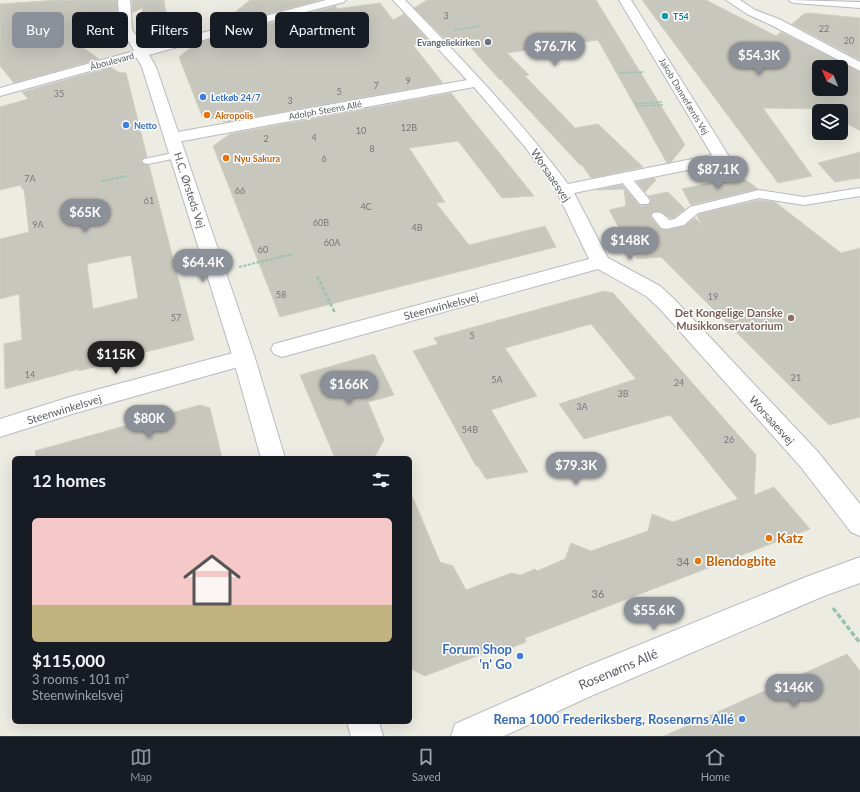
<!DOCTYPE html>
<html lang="en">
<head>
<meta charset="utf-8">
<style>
  body { margin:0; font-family:Lato,sans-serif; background:#242831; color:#f1f3f6; height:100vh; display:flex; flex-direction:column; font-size:15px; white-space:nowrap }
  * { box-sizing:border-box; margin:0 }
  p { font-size:13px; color:#9ea1a6 }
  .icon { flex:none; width:22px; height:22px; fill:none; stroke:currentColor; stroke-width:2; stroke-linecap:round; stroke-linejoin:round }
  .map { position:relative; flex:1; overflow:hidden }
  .side { position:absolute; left:12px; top:456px; width:400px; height:268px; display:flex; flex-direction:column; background:#171b24; border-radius:6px; box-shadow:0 4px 16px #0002 }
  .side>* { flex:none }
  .guide { position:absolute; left:12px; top:12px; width:400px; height:36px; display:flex; gap:8px }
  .needle { width:26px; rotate:316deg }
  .controls { position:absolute; left:812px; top:60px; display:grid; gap:8px }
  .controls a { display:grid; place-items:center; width:36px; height:36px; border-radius:6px; background:#171b24; box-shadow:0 4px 16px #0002; font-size:20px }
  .price { position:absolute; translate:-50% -34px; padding:0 9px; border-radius:14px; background:#8c9099; color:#fff; font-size:13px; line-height:26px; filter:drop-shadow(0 1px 2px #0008) }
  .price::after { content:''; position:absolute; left:50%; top:24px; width:12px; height:9px; margin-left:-6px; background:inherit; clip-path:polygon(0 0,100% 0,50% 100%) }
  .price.current { background:#222; color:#fff }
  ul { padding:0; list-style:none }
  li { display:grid; align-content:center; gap:8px; height:212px; padding:0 20px }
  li+li { border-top:1px solid #363941 }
  li span { display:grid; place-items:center; height:124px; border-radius:6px; color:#555 }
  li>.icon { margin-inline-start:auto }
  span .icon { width:72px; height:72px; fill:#fffc; stroke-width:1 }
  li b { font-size:17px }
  h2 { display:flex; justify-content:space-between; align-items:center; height:48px; padding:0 20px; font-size:17px }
  .chip { padding:0 14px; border-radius:6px; background:#171b24; box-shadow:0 4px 16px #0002; font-size:14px; line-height:36px }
  .chip.current { background:#8c9099; color:#fff }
  .tabs { display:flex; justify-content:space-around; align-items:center; height:56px; border-top:1px solid #363941; background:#171b24; font-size:11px; color:#9ea1a6 }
  .tabs a { display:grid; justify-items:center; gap:2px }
  .tabs .current { color:#8c9099 }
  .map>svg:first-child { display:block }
  .building { fill:#c7c7be; stroke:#d1cfc0; fill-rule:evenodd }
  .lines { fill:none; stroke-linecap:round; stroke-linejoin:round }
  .service-casing { stroke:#b9bac0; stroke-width:2 }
  .minor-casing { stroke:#b9bac0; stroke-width:2 }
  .tertiary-casing { stroke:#b9bac0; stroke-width:2 }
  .path-far3 { stroke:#99c3af; stroke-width:1.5; stroke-dasharray:2.5 1; stroke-linecap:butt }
  .path-far2 { stroke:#99c3af; stroke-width:2; stroke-dasharray:3 1.5; stroke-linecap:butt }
  .path-far1 { stroke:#99c3af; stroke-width:2.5; stroke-dasharray:4 2; stroke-linecap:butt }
  .path { stroke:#99c3af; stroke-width:3.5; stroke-dasharray:5 2.5; stroke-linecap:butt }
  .service { fill:#fff; fill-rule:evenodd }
  .minor { fill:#fff; fill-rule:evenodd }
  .tertiary { fill:#fff; fill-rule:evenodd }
  .culture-dot { fill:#0f9aa8; stroke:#fff; stroke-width:1.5 }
  .worship-dot { fill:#6b7280; stroke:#fff; stroke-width:1.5 }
  .shop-dot { fill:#3f7fe0; stroke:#fff; stroke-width:1.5 }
  .food-dot { fill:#e8710a; stroke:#fff; stroke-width:1.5 }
  .education-dot { fill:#8d6e63; stroke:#fff; stroke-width:1.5 }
  .labels { text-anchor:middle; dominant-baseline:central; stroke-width:3; stroke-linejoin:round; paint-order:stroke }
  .number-label { font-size:9px; fill:#757779 }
  .far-culture-label { font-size:9px; font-weight:bold; fill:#0d838f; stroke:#fff; text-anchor:start }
  .far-worship-label { font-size:9px; font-weight:bold; fill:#5b616d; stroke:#fff; text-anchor:end }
  .far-street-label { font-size:9px; fill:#5a5c62; stroke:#fff }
  .far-shop-label { font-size:9px; font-weight:bold; fill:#366cbe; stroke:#fff; text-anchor:start }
  .far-food-label { font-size:9px; font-weight:bold; fill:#c56008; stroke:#fff; text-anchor:start }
  .street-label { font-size:11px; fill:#5a5c62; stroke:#fff }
  .education-label { font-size:11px; font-weight:bold; fill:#785e54; stroke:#fff; text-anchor:end }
  .near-number-label { font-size:11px; fill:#757779 }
  .near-food-label { font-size:13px; font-weight:bold; fill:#c56008; stroke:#fff; text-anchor:start }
  .near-shop-label { font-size:13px; font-weight:bold; fill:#366cbe; stroke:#fff; text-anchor:end }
  .near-street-label { font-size:13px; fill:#5a5c62; stroke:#fff }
</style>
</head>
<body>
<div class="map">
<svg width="860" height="736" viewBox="0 0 860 736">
  <rect width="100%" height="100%" fill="#ecece2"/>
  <g class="building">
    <polygon points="58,0 117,0 118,21 78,44 99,59 14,83 0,66 0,4"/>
    <polygon points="132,0 164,0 167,21 145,27 142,8 132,13"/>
    <polygon points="250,0 320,0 216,28"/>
    <polygon points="427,0 596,0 685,145 671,162 667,163 598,40 507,53 529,75 525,76 575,128 598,124 643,167 591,178 583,166 579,164 502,81 504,79 500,80 462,38 446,40 414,8"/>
    <path d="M642,0H706L776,36L781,32L860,72V131L841,120V111H826L822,109L763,108L812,176L778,183ZM819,67H841V89H819Z"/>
    <polygon points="380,3 393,20 404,14 430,42 413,45 443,83 227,122 202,116 179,57 196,43 336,6 336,9"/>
    <polygon points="809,13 860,18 860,60 792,24 804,14"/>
    <path d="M111,67L118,72L126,73L147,157L143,158L140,161L144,164L149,165L194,340L129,356V358L79,371V369L5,389L4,344L22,340L19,294L0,299V239L29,232L24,189H22L21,185L0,190V107L28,99L22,92ZM131,255L138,298L93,309L87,264Z"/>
    <polygon points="451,93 534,196 502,198 458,141 409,148 445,202 436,203 469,245 545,226 556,247 280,317 213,146 230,134"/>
    <polygon points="860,152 860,178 835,182 818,163"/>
    <polygon points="741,176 758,189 691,205 682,189"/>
    <polygon points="654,178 656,180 645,192 637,182"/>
    <polygon points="622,185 640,206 649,205 651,200 648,196 668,192 685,209 674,218 670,218 661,212 653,212 651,217 661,229 666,230 684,226 695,218 702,225 697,216 699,214 759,200 775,202 841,253 860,248 860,417 829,425 661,257 637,259 609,210 626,206 624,189 597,190"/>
    <polygon points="604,291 613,293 756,455 754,495 774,487 810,529 525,638 526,642 501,652 498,648 425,676 413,670 410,662 410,491 440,562 453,566 466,590 511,573 521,575 535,569 537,571 565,559 571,543 591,551 648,531 652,514 673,522 738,499 670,415 584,439 559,404 636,379 591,324 505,348 537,396 491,410 528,472 486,479 478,466 476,466 413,351 438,344 434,338"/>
    <polygon points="374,354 394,395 368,402 384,440 374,458 335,458 300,375"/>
    <polygon points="200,405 210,408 222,458 36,458 35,451"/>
    <polygon points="847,654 860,671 860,736 664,736"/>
  </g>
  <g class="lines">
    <defs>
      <g id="service">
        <polygon points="178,152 182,153 184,155 182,157 148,164 144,163 142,161 144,159"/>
        <polygon points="625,174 629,175 648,198 650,201 648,204 640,204 621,181 619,178 621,175"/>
        <path d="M860,188V196L804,205L759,198L698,213L684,225L666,229L661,228L652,216L653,213C661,211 664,215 669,220L675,219L690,207L759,190L804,197Z"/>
      </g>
      <g id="minor">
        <polygon points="118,0 130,0 132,30 140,40 138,43 130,43 120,31"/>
        <path d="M393,0H405C463,60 518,117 568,184L712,155L619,0H631L730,158L728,161L722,163L574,193L608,258L660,286L674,299L818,452L860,504V536L851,532L800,466L660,309L646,296L598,269L282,357L274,354L271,349L274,344L589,259L556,190L526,148L474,87L172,143L167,141L164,138L167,135L172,133L467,80Z"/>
        <polygon points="726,0 740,0 755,10 779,19 860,62 860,71 771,25 747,14"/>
        <polygon points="244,350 252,353 255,358 252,363 72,414 0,437 0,419 70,397"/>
      </g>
      <g id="tertiary">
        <polygon points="326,0 346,0 344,2 271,21 149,55 156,67 255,358 285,458 261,458 233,358 142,67 137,58 0,96 0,88 134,51 128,40 130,37 138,37 145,48"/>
        <polygon points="789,0 860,2 860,8 795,3 791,2"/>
        <polygon points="860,557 860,583 824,596 591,696 504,736 451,736 455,724 580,669 806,577"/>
        <polygon points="347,722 379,722 383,736 351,736"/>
      </g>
    </defs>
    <use href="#service" class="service-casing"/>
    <use href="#minor" class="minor-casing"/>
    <use href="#tertiary" class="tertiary-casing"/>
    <g class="path-far3">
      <polyline points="454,30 479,26"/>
      <polyline points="619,73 644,72"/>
      <polyline points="635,104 663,102"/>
      <polyline points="636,106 663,105"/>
    </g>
    <g class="path-far2">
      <polyline points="102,181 127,176"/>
      <polyline points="239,267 293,254"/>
    </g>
    <g class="path-far1">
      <polyline points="317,276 335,313"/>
      <polyline points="134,357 135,364"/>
    </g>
    <polyline class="path" points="833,608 860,643"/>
    <use href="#service" class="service"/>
    <use href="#minor" class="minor"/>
    <use href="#tertiary" class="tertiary"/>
  </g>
  <circle class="culture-dot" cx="665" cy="16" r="4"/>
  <circle class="worship-dot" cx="488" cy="42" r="4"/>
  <g class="shop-dot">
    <circle cx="203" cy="97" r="4"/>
    <circle cx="126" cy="125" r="4"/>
    <circle cx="520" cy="656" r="4"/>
    <circle cx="742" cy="719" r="4"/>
  </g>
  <g class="food-dot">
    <circle cx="207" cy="115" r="4"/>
    <circle cx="226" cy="158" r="4"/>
    <circle cx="769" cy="538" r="4"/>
    <circle cx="698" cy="561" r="4"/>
  </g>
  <circle class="education-dot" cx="791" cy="318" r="4"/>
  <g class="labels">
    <g class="number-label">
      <text x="446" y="15">3</text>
      <text x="824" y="28">22</text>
      <text x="849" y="40">20</text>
      <text x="408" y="80">9</text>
      <text x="376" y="85">7</text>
      <text x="339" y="91">5</text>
      <text x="59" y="93">35</text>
      <text x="290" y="100">3</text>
      <text x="409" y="127">12B</text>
      <text x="361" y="130">10</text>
      <text x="314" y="137">4</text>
      <text x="266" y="138">2</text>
      <text x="372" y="148">8</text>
      <text x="324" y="158">6</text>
      <text x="30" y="178">7A</text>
      <text x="240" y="190">66</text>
      <text x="149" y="200">61</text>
      <text x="366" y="206">4C</text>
      <text x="321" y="222">60B</text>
      <text x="38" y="224">9A</text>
      <text x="417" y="227">4B</text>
      <text x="332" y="242">60A</text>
      <text x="263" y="249">60</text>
      <text x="281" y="294">58</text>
      <text x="713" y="296">19</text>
      <text x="176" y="317">57</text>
      <text x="472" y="335">5</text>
      <text x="30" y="374">14</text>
      <text x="796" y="377">21</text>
      <text x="497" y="379">5A</text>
      <text x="679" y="382">24</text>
      <text x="623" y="393">3B</text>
      <text x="582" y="406">3A</text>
      <text x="470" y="429">54B</text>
      <text x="729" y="439">26</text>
    </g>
    <g class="far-culture-label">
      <text x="673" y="16">T54</text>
    </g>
    <g class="far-worship-label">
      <text x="480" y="42">Evangeliekirken</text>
    </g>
    <g class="far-street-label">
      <text transform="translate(112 61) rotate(-15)">Åboulevard</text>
      <text transform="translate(684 96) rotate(59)">Jakob Dannefærds Vej</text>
      <text transform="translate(325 110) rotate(-10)">Adolph Steens Allé</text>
    </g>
    <g class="far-shop-label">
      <text x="211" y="97">Letkøb 24/7</text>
      <text x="134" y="125">Netto</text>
    </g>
    <g class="far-food-label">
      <text x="215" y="115">Akropolis</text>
      <text x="234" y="158">Nyu Sakura</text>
    </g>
    <g class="street-label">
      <text transform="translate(551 175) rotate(56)">Worsaaesvej</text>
      <text transform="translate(190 190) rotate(72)">H.C. Ørsteds Vej</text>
      <text transform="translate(441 306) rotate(-15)">Steenwinkelsvej</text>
      <text transform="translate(64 409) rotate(-17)">Steenwinkelsvej</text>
      <text transform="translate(772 420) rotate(48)">Worsaaesvej</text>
    </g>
    <g class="education-label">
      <text x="783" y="312">Det Kongelige Danske<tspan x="783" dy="13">Musikkonservatorium</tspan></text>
    </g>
    <g class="near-number-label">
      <text x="683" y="561">34</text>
      <text x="598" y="593">36</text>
    </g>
    <g class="near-food-label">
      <text x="777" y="538">Katz</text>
      <text x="706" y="561">Blendogbite</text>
    </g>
    <g class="near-shop-label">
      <text x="512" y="649">Forum Shop<tspan x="512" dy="15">'n' Go</tspan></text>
      <text x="734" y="719">Rema 1000 Frederiksberg, Rosenørns Allé</text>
    </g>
    <g class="near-street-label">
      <text transform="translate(618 669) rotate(-23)">Rosenørns Allé</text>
    </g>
  </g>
</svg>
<div class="controls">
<a><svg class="needle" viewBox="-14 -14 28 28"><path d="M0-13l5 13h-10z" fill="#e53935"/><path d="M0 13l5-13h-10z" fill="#9ea1a6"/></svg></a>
<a><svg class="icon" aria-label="layers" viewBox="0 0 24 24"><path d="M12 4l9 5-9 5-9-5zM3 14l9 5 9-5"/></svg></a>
</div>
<b class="price" style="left:555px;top:67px">$76.7K</b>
<b class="price" style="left:759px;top:76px">$54.3K</b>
<b class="price" style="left:718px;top:190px">$87.1K</b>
<b class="price" style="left:85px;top:233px">$65K</b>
<b class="price" style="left:630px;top:261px">$148K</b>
<b class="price" style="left:203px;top:283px">$64.4K</b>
<b class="price current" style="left:116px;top:375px">$115K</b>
<b class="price" style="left:349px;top:405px">$166K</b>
<b class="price" style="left:149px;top:439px">$80K</b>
<b class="price" style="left:576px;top:486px">$79.3K</b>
<b class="price" style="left:654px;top:631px">$55.6K</b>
<b class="price" style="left:794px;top:708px">$146K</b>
<div class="guide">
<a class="chip current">Buy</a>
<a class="chip">Rent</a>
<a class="chip">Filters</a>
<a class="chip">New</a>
<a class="chip">Apartment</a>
</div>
<section class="side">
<h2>12 homes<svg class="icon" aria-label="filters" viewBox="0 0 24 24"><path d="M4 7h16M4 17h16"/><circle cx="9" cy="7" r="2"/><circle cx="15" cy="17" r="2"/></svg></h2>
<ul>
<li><span style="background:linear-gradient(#f6c9c9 70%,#c2b280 0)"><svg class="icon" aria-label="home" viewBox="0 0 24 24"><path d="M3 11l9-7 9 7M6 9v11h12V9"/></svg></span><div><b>$115,000</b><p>3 rooms · 101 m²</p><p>Steenwinkelsvej</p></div></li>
</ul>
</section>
</div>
<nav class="tabs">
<a class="current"><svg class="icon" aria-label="map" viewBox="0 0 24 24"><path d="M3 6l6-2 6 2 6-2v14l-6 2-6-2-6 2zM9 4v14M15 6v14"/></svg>Map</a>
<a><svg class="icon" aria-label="saved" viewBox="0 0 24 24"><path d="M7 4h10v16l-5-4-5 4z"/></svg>Saved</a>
<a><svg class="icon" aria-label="home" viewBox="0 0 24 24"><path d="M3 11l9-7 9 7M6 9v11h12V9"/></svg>Home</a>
</nav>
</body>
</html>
